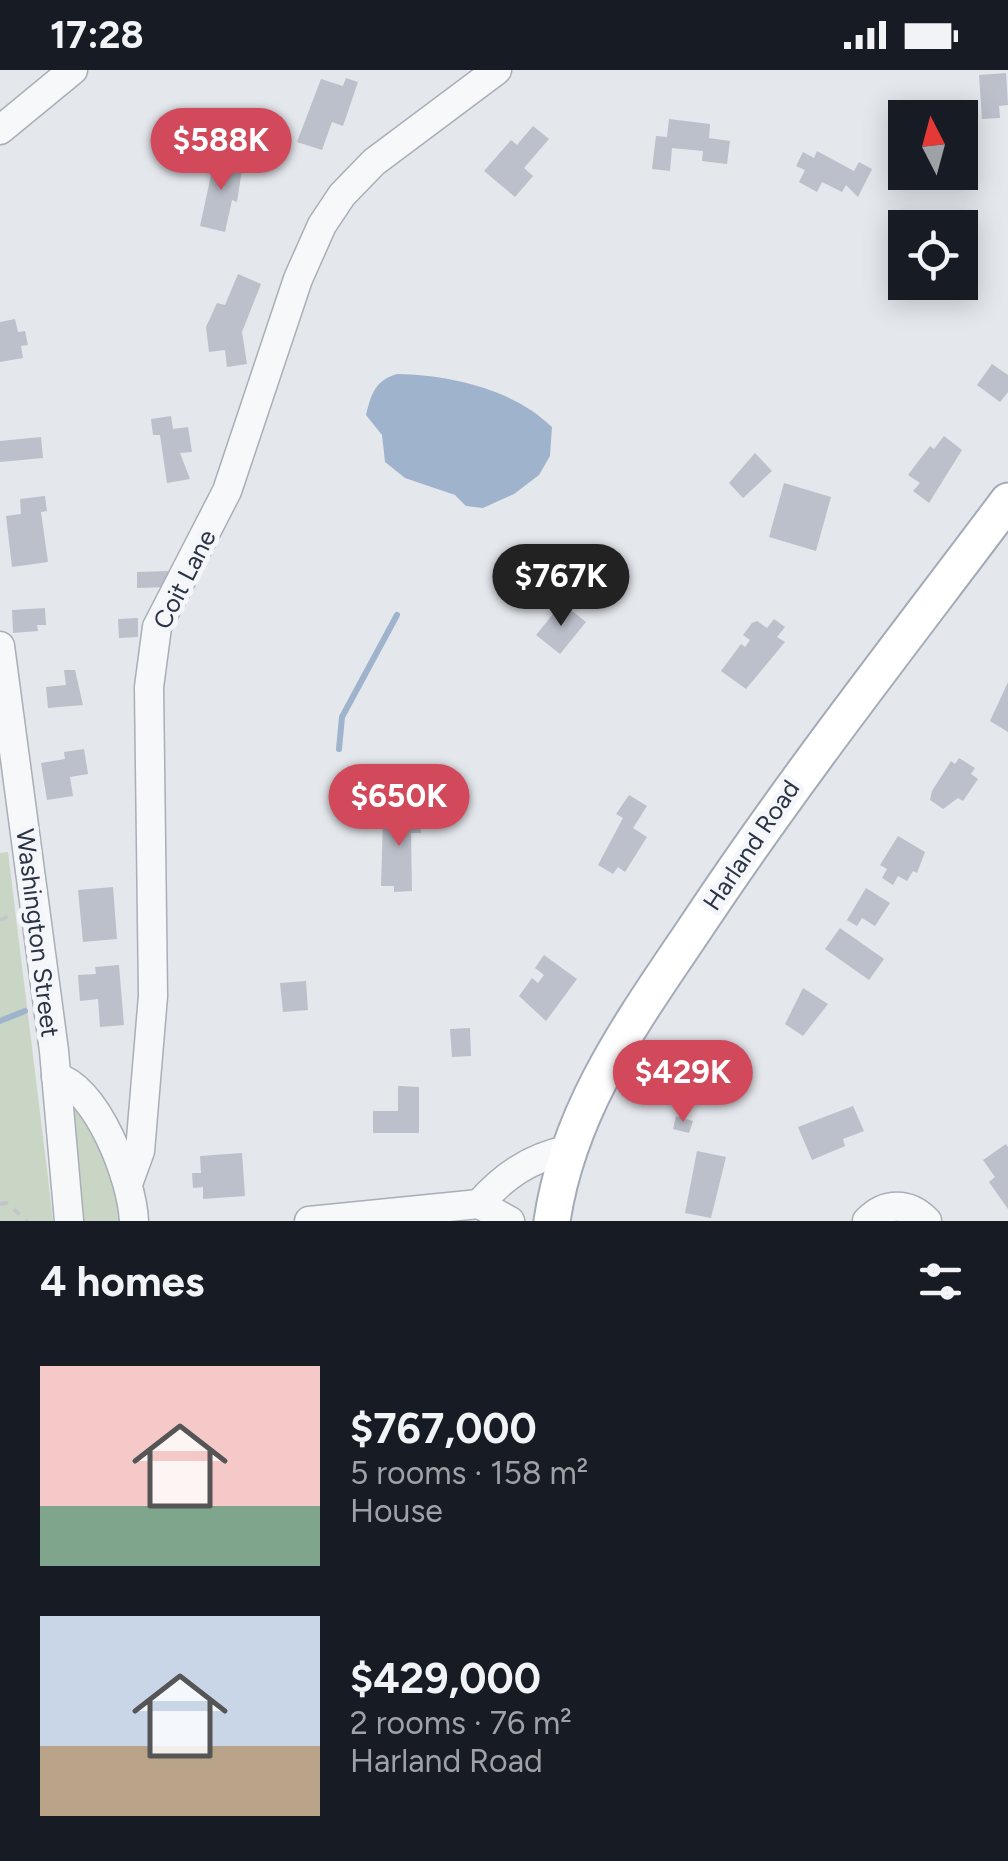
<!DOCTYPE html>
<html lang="en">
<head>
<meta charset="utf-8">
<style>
  body { margin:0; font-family:Figtree,sans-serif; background:#20242c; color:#f1f3f6; height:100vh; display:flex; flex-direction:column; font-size:38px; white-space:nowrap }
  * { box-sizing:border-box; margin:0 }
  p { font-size:32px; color:#9ea1a6 }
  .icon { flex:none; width:55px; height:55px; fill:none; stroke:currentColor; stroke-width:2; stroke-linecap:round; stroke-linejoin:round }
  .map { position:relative; height:1151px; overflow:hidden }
  .side { display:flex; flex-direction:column; background:#171b24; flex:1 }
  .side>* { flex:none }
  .needle { width:65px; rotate:354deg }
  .controls { position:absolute; left:888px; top:30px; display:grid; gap:20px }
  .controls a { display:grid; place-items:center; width:90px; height:90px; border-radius:0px; background:#171b24; box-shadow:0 5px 25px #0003; font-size:50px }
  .price { position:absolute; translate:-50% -85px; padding:0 22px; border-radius:35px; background:#d1495b; color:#fff; font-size:32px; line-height:65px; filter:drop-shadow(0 2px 5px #0008) }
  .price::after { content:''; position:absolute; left:50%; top:60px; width:30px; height:22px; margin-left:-15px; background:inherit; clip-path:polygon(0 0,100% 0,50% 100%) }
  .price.on { background:#222; color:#fff }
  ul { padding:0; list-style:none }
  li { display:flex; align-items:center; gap:30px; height:250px; padding:0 40px }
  li span { display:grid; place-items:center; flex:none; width:280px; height:200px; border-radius:0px; color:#555 }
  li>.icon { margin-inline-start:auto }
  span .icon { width:120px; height:120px; fill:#fffc; stroke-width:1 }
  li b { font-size:42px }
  h2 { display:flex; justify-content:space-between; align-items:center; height:120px; padding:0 40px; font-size:42px }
  .status { display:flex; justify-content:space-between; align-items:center; height:70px; padding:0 50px; background:#171b24; direction:ltr }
  .status svg { height:28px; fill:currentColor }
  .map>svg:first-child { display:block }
  .green { fill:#c9d6c5 }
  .water { fill:#9fb4cc }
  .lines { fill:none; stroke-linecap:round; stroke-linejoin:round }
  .stream { stroke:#9fb4cc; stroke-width:6 }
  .building { fill:#bbc0ca }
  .minor-casing { stroke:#a9aeb7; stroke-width:31 }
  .major-casing { stroke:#a3abb8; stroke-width:39 }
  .path { stroke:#c2c5cb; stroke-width:4; stroke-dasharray:8 8; stroke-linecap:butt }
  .minor { stroke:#f7f8fa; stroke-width:28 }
  .major { stroke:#fff; stroke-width:35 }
  .labels { text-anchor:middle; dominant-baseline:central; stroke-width:10; stroke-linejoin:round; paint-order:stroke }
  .street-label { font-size:25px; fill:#2b3445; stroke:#f4f6f9 }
</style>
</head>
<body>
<div class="status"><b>17:28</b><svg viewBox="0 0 49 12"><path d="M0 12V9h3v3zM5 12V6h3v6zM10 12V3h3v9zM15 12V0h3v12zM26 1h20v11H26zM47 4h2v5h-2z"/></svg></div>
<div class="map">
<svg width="1008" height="1151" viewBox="0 0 1008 1151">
  <rect width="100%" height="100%" fill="#e4e7ec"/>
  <g class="green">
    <polygon points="8,782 48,1108 53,1151 0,1151 0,783"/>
    <polygon points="77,1026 117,1108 125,1151 82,1151 71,1027"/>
  </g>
  <path class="water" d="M397,304C450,305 513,319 552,357L550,386L539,405L514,424L483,438L466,436L455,425L405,408L385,392L382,365L366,345C371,325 375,310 397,304Z"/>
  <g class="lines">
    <g class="stream">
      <polyline points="339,679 342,647 397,545"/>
      <polyline points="0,951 25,941"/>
    </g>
  </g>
  <g class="building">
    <polygon points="1006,3 1008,35 999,36 1000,48 982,49 979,5"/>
    <polygon points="346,8 358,12 343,56 332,52 322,80 297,72 321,9 343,16"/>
    <polygon points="669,49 710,54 709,68 730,71 727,94 702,91 703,81 672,78 670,101 652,99 656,66 667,67"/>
    <polygon points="533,56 549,69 524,98 533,106 515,127 484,101 511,70 517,75"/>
    <polygon points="817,81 854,101 859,92 872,99 858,127 846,115 842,122 822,112 817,122 799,112 805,100 796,96 803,82 814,88"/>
    <polygon points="215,87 243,93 237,132 232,130 225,162 200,156"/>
    <polygon points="238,204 261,214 242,262 247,294 227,297 225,280 209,282 206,257 217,233 225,235"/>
    <polygon points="15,249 18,262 25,261 28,275 21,276 23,288 0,292 0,252"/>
    <polygon points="992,294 1008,305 1008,322 1000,332 977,315"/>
    <polygon points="171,346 173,359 188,357 192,382 180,383 190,409 167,413 160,365 153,365 151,349"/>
    <polygon points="944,366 962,380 929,433 913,421 920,413 908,405 930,376 934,379"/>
    <polygon points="41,367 43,388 0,392 0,371"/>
    <polygon points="755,383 772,401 743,428 729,413"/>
    <polygon points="784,413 831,427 816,481 769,467"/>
    <polygon points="45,426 47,441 41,442 48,492 12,497 6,446 21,444 20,429"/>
    <polygon points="168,501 168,517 137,518 137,502"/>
    <polygon points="562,533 586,552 560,584 536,565"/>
    <polygon points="45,538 46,555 37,555 38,561 13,563 12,540"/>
    <polygon points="138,548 138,567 119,568 118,549"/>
    <polygon points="774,549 785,557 777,567 785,572 746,619 721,601 741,574 745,577 750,570 743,565 752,553 757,551 767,558"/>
    <polygon points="64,600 75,600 83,635 48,638 46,617 66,615"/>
    <polygon points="1008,612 1008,662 990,651"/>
    <polygon points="84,679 88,704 70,707 73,726 47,730 41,693 65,689 64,682"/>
    <polygon points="959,688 975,698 971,704 978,709 963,731 958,728 943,739 930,730 932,721 951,691 955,694"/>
    <polygon points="629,725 647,736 633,758 647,767 625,802 618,797 613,804 598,795 623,748 616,744"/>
    <polygon points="421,740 421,763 411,763 412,821 394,822 394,816 381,816 383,751 389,751 389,741"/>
    <polygon points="898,766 925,782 917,803 913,801 907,811 898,806 893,815 882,808 887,799 880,795"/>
    <polygon points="113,817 117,869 83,872 78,820"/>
    <polygon points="866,818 890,833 875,856 862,848 857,856 847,850"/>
    <polygon points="840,858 884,889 869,910 825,879"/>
    <polygon points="544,885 577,909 546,951 519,926 532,908 538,913 544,905 535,898"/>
    <polygon points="119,895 124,955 100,957 98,929 80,931 78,905 96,904 95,897"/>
    <polygon points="306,911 308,940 283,942 280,913"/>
    <polygon points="803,918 828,934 803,966 785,954"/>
    <polygon points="470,958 471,986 452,987 450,959"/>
    <polygon points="398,1016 419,1017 419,1063 373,1063 373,1041 398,1041"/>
    <polygon points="853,1036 864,1061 843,1069 845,1076 812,1090 798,1057"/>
    <polygon points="676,1046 693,1051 689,1063 673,1059"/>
    <polygon points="1006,1074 1008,1077 1008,1139 989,1112 995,1107 983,1090"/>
    <polygon points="697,1081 726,1087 711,1148 685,1143"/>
    <polygon points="242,1083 245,1126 203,1129 203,1117 193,1118 192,1103 201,1103 200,1086"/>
  </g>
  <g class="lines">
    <defs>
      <g id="minor">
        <polyline points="0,60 73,0"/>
        <polyline points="0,576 54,981 69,1151"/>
        <path d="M56,1007C98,1019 132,1109 134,1151"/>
        <polyline points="128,1114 140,1081 153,926 149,617 157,557 227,421 298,209 322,155 342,125 374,92 497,0"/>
        <path d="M479,1134C504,1106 530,1088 567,1080"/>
        <polyline points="309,1151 479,1134 510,1151"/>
        <path d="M867,1151C885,1132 909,1132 927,1151"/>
      </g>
      <path id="major" d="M552,1151C569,1036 635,948 698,854C795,708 903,571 1008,431"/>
    </defs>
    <use href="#minor" class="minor-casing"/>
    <use href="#major" class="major-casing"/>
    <g class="path">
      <polyline points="0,850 14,844"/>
      <polyline points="0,1134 7,1133 27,1151"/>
    </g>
    <use href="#minor" class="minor"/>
    <use href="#major" class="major"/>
  </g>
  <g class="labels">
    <g class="street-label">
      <text transform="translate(184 509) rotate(-63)">Coit Lane</text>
      <text transform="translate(751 775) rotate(-56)">Harland Road</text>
      <text transform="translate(38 863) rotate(83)">Washington Street</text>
    </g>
  </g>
</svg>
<div class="controls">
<a><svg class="needle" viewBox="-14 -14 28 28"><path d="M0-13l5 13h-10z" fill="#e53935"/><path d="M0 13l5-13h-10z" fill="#9ea1a6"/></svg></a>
<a><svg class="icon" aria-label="locate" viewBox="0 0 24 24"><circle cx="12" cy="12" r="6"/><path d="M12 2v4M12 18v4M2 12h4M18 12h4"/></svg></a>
</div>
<b class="price" style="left:221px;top:123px">$588K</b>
<b class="price on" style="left:561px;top:559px">$767K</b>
<b class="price" style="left:399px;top:779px">$650K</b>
<b class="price" style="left:683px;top:1055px">$429K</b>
</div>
<section class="side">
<h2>4 homes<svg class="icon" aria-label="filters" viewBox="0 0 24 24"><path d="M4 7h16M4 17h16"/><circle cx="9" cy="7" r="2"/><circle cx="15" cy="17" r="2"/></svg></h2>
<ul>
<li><span style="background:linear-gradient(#f6c9c9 70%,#7fa58c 0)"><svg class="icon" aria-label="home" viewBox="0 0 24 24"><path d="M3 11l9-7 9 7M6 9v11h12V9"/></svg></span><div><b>$767,000</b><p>5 rooms · 158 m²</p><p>House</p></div></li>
<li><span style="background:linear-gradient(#c9d6e8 65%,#b9a48a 0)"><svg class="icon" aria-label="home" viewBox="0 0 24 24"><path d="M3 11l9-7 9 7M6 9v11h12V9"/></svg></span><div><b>$429,000</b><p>2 rooms · 76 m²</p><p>Harland Road</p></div></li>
</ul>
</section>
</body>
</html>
